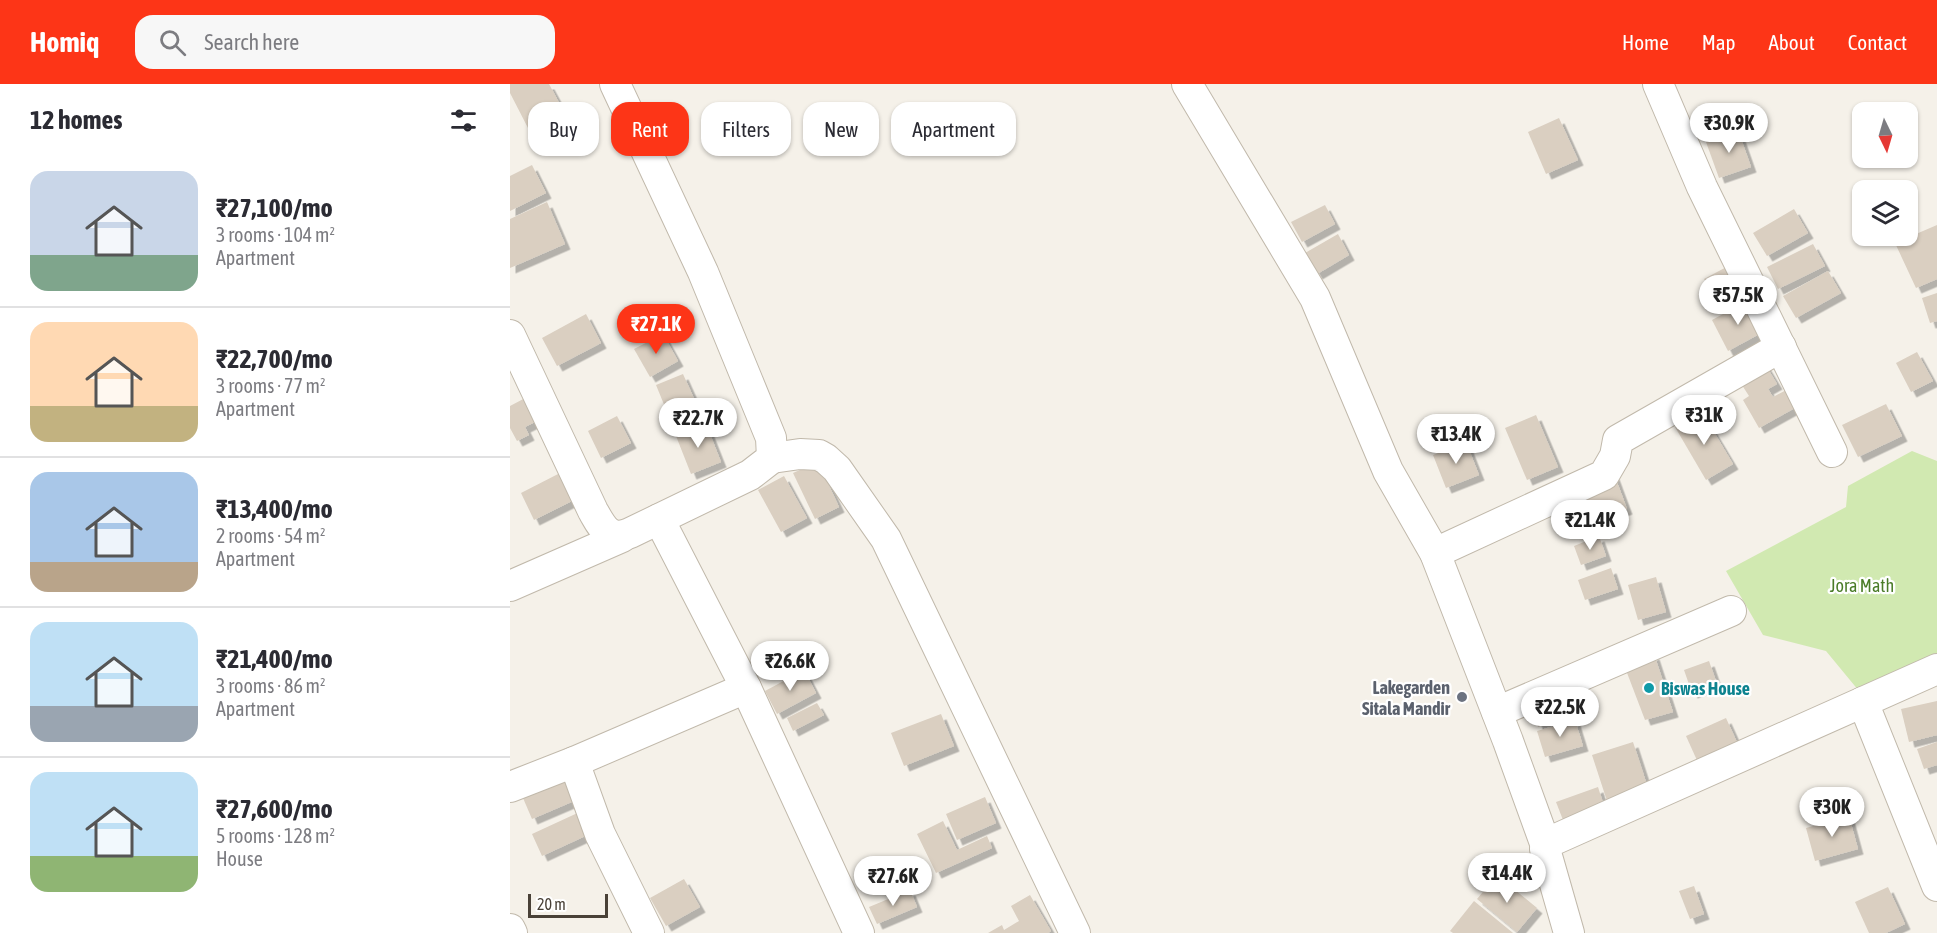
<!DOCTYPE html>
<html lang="en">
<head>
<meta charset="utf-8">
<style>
  body { margin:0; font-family:"Asap Condensed",sans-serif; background:#f7f7f7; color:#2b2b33; height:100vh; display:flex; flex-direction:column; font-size:22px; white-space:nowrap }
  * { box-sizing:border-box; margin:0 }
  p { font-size:20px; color:#7c7c81 }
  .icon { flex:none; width:33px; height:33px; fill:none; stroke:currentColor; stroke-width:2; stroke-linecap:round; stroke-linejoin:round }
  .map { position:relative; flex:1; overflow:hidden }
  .side { display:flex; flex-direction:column; background:#fff; width:510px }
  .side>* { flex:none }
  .banner { position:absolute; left:18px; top:18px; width:570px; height:54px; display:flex; gap:12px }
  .needle { width:39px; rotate:175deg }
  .buttons { position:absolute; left:1342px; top:18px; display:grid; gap:12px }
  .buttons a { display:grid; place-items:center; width:66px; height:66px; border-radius:12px; background:#fff; box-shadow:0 2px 4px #0004; font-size:30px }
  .scale { position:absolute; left:18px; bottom:15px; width:80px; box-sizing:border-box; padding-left:6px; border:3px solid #494137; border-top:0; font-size:16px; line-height:21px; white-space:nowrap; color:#494137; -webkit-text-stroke:4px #fff; paint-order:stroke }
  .price { position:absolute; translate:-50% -51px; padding:0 14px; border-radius:21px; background:#fff; color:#222; font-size:20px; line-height:39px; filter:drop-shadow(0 2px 3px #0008) }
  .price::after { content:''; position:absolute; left:50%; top:36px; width:18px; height:14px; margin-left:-9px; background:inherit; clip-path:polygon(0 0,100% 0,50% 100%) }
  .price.selected { background:#fd3517; color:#fff }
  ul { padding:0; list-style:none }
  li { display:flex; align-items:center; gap:18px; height:150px; padding:0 30px }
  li+li { border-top:2px solid #e1e1e2 }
  li span { display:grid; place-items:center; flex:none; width:168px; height:120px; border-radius:18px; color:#555 }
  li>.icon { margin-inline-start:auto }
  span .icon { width:72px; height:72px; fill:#fffc; stroke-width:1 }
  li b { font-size:26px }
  h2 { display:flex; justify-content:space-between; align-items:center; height:72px; padding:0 30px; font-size:26px }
  .tag { padding:0 21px; border-radius:18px; background:#fff; box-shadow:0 2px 4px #0004; font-size:21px; line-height:54px }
  .tag.selected { background:#fd3517; color:#fff }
  header { display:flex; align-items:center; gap:36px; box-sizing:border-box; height:84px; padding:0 30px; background:#fd3517; color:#fff }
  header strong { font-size:28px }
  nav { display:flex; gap:33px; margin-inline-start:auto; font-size:21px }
  .search { width:420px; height:54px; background:#f7f7f7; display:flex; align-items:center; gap:15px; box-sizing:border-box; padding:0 21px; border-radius:18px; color:#7c7c81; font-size:22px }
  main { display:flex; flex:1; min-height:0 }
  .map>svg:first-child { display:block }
  .green { fill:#d1e9b1 }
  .building { fill:#dacfc1; filter:url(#shadow) }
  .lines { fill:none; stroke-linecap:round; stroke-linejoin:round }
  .street-casing { stroke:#c1b9ab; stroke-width:32 }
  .street { stroke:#fff; stroke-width:30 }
  .culture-dot { fill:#0f9aa8; stroke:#fff; stroke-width:2 }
  .worship-dot { fill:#6b7280; stroke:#fff; stroke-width:2 }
  .labels { text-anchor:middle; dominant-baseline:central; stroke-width:4.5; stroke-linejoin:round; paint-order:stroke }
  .park-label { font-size:18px; fill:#4a7c28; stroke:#fff }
  .worship-label { font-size:18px; font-weight:bold; fill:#5b616d; stroke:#fff; text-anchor:end }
  .culture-label { font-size:18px; font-weight:bold; fill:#0d838f; stroke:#fff; text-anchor:start }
</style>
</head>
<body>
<header>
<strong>Homiq</strong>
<div class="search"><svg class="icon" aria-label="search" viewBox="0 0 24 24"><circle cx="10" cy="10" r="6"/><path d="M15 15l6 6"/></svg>Search here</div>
<nav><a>Home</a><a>Map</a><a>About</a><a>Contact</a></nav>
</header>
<main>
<section class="side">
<h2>12 homes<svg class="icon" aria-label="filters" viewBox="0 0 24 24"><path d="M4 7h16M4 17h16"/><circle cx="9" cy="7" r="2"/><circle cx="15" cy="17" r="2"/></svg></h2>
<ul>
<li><span style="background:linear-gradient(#c9d6e8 70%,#7fa58c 0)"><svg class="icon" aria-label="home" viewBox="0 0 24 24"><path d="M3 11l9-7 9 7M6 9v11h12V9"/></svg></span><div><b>₹27,100/mo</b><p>3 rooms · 104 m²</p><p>Apartment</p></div></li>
<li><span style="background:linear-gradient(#ffd9b3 70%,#c2b280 0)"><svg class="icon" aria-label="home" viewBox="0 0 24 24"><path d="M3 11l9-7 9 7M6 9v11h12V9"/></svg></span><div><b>₹22,700/mo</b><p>3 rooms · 77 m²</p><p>Apartment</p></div></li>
<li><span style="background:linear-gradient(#a9c7e8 75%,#b9a48a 0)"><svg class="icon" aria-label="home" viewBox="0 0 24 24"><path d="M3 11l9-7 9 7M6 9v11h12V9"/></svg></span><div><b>₹13,400/mo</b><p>2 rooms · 54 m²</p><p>Apartment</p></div></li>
<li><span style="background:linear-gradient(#bfe0f5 70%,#9aa5b1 0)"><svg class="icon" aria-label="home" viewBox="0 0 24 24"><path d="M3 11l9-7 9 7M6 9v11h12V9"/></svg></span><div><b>₹21,400/mo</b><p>3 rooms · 86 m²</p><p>Apartment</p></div></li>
<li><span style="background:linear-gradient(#bfe0f5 70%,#8fb573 0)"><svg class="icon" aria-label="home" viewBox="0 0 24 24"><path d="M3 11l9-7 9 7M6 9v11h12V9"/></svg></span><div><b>₹27,600/mo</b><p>5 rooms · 128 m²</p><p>House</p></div></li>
</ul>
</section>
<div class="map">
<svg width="1427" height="849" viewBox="0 0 1427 849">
  <defs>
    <filter id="shadow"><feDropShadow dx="5.5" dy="5.5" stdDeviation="0" flood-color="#0004"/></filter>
  </defs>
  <rect width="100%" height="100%" fill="#f5f1e9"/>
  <polygon class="green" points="1402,367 1427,377 1427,574 1349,607 1316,567 1253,551 1216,487 1336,423 1338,402"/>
  <g class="building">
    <polygon points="0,0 39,0 53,26 18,44 0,9"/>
    <polygon points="1049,34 1068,76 1036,90 1018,48"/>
    <polygon points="1228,46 1241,83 1209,94 1196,58"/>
    <polygon points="22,81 36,109 0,127 0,92"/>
    <polygon points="37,118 55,160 0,184 0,135"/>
    <polygon points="815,121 825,140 792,158 781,138"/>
    <polygon points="1284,125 1298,149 1257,172 1243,149"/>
    <polygon points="1427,141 1427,195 1406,204 1385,159"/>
    <polygon points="828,150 839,171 807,190 795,169"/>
    <polygon points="1303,160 1315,182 1268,205 1257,183"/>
    <polygon points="1222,180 1240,212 1213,227 1194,195"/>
    <polygon points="1318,187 1331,209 1286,234 1273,212"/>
    <polygon points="1427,209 1427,237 1420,239 1412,214"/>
    <polygon points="1237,217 1253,248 1218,267 1202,236"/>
    <polygon points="76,230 91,259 47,282 32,254"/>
    <polygon points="153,250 168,277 140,293 124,265"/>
    <polygon points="1407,268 1423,297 1401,308 1386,279"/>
    <polygon points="1252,275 1267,300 1258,305 1263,313 1282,303 1292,320 1249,344 1233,316 1239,312 1230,298"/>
    <polygon points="173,290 190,328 162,340 146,301"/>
    <polygon points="19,312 31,335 15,343 19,351 7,357 0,344 0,322"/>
    <polygon points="1376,320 1392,352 1348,373 1332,341"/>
    <polygon points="1192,328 1223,380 1196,396 1165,343"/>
    <polygon points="1026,331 1048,383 1017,396 995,344"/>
    <polygon points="107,332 121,359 91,374 78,347"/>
    <polygon points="196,340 211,378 181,390 166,352"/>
    <polygon points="956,358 969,391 936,404 923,371"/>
    <polygon points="308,378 329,423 305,435 283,389"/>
    <polygon points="50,389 64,416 24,436 11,409"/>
    <polygon points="1104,390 1117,425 1086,437 1072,403"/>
    <polygon points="274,392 297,434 271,448 248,406"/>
    <polygon points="1089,452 1096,472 1071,481 1064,462"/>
    <polygon points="1101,484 1108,505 1075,516 1068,496"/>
    <polygon points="1146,493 1156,528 1128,536 1118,501"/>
    <polygon points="1144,570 1163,628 1135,636 1114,581"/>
    <polygon points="1199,577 1207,600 1182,609 1174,586"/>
    <polygon points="294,586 306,609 267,630 255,607"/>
    <polygon points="1058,607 1067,629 1028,643 1022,621"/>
    <polygon points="1427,617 1427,651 1399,658 1391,625"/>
    <polygon points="307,619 314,631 283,647 277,634"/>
    <polygon points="431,630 444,662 394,682 381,649"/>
    <polygon points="1216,634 1230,665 1190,683 1176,652"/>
    <polygon points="1065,636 1073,662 1035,673 1027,647"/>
    <polygon points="1123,658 1138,704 1097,717 1082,671"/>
    <polygon points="1427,658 1427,681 1414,685 1407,665"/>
    <polygon points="62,693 71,714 22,735 13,714"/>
    <polygon points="1088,703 1094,722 1053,736 1046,718"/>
    <polygon points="475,713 486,739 447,756 436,730"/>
    <polygon points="74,726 84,748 32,772 22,750"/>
    <polygon points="1339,732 1348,765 1305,777 1296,744"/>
    <polygon points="433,737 447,766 477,752 482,764 426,789 407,750"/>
    <polygon points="987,791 1027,824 1007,848 967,815"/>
    <polygon points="174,795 190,823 156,842 140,814"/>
    <polygon points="1184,802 1194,830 1180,835 1169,807"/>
    <polygon points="1378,803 1395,840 1376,849 1359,849 1345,818"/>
    <polygon points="400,806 407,823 367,840 359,823"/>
    <polygon points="520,811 541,847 538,849 478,849 492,841 494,846 509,837 501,822"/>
    <polygon points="964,817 1003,849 943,849 940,847"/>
  </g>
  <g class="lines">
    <defs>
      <g id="street">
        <polyline points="677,0 805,214 878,387 925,469 998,657 1036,762"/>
        <polyline points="1148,0 1192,103 1322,368"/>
        <path d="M0,251L83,427C92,443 99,458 120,449L240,391L262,374L261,354L193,188L105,0"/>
        <polyline points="262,374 290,370 309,371 316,375 327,385 376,455 565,849"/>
        <polyline points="149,435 236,604 349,849"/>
        <polyline points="925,469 1094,391 1105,372 1108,356 1271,263"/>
        <polyline points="0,502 112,453"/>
        <polyline points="1353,618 1427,802"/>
        <polyline points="987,628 1221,527"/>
        <polyline points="0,703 64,678"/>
        <polyline points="0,845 2,849"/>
        <polyline points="139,849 90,750 64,678 236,604"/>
        <polyline points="1059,849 1035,765 1037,759 1427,585"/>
      </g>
    </defs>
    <use href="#street" class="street-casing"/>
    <use href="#street" class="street"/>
  </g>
  <circle class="culture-dot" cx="1139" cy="604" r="6"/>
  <circle class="worship-dot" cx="952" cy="613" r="6"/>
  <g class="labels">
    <g class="park-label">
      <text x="1352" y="501">Jora Math</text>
    </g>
    <g class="worship-label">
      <text x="940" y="603">Lakegarden<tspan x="940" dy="21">Sitala Mandir</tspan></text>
    </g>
    <g class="culture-label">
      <text x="1151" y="604">Biswas House</text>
    </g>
  </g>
</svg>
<div class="buttons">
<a><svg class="needle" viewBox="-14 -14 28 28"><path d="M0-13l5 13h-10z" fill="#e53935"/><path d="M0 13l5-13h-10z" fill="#7c7c81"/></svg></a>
<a><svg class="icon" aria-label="layers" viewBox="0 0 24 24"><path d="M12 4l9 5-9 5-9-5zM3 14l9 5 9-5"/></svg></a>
</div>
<div class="scale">20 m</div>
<b class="price" style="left:1219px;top:70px">₹30.9K</b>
<b class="price" style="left:1228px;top:242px">₹57.5K</b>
<b class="price selected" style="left:146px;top:271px">₹27.1K</b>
<b class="price" style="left:1194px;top:362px">₹31K</b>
<b class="price" style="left:188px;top:365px">₹22.7K</b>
<b class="price" style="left:946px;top:381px">₹13.4K</b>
<b class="price" style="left:1080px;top:467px">₹21.4K</b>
<b class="price" style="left:280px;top:608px">₹26.6K</b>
<b class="price" style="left:1050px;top:654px">₹22.5K</b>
<b class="price" style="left:1322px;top:754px">₹30K</b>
<b class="price" style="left:997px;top:820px">₹14.4K</b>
<b class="price" style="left:383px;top:823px">₹27.6K</b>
<div class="banner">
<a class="tag">Buy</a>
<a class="tag selected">Rent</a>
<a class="tag">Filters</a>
<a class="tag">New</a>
<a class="tag">Apartment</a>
</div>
</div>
</main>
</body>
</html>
